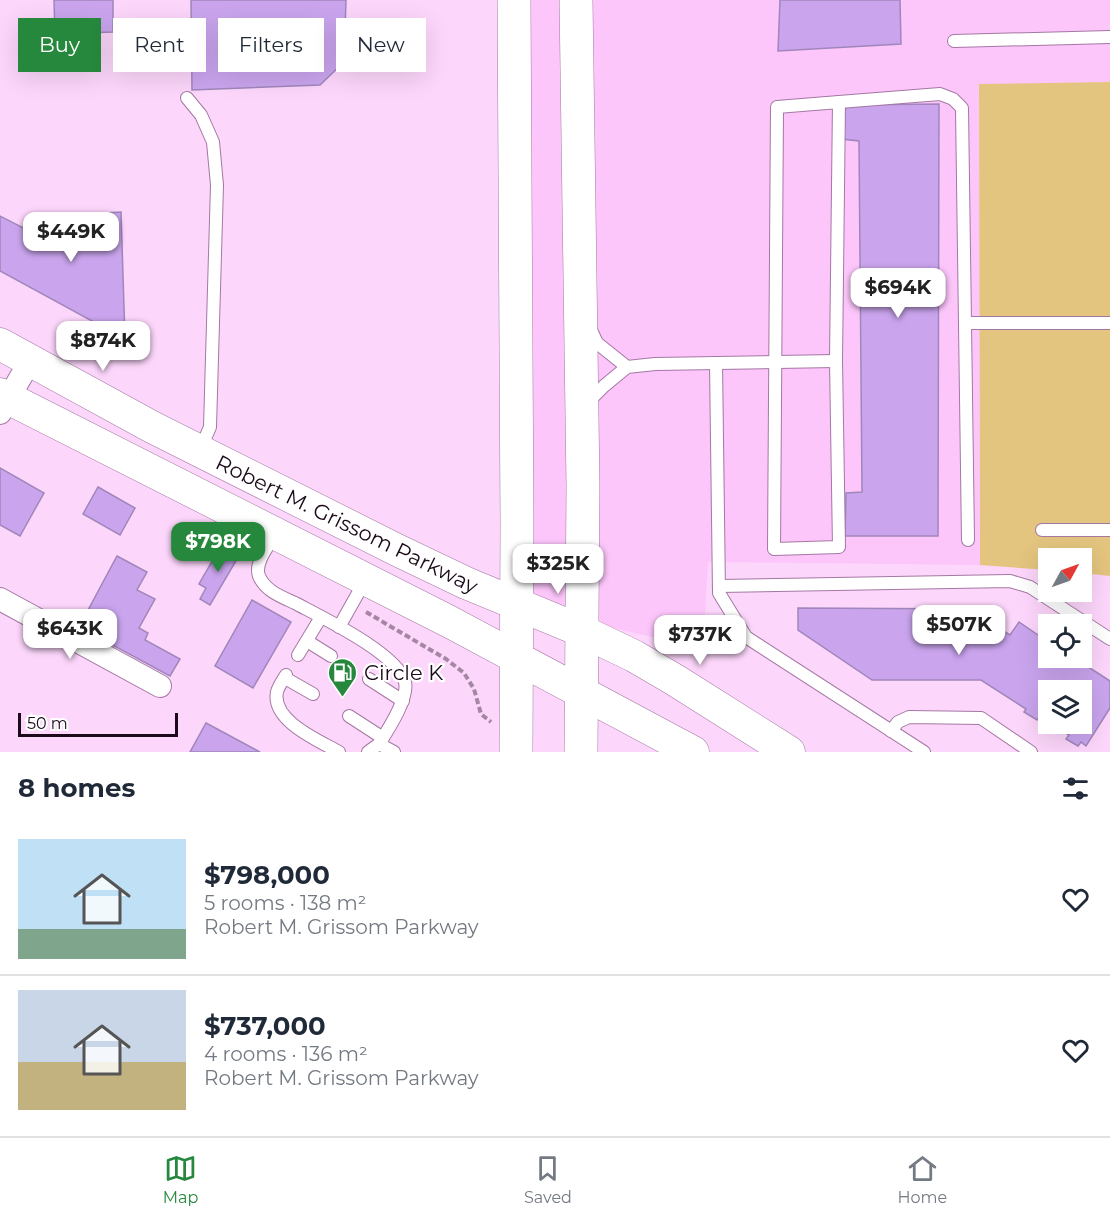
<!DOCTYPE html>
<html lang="en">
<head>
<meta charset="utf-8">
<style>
  body { margin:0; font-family:Montserrat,sans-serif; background:#f6f6f7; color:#1f2937; height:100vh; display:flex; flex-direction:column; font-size:22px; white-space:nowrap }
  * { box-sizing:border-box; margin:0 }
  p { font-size:20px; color:#747a83 }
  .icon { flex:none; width:33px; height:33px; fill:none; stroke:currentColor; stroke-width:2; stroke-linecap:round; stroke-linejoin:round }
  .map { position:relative; height:752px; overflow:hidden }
  .drawer { display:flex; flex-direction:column; background:#fff; flex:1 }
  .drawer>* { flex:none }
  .hud { position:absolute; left:18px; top:18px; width:600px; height:54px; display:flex; gap:12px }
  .needle { width:39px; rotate:50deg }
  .controls { position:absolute; left:1038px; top:548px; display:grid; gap:12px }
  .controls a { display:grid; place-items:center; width:54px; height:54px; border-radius:0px; background:#fff; box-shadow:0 6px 24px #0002; font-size:30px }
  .scale { position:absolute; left:18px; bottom:15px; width:160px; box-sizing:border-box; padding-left:6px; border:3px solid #1a0a1a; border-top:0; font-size:16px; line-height:21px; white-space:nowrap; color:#1a0a1a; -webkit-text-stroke:4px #fff; paint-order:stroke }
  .price { position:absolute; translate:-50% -51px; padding:0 14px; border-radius:12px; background:#fff; color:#222; font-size:20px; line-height:39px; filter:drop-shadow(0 2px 3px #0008) }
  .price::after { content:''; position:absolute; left:50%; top:36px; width:18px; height:14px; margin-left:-9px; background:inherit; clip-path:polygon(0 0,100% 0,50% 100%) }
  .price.current { background:#26883c; color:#fff }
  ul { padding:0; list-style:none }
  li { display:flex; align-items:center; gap:18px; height:150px; padding:0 18px }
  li+li { border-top:2px solid #e0e1e3 }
  li span { display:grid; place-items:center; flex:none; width:168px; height:120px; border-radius:0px; color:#555 }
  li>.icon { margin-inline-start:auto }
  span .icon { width:72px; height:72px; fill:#fffc; stroke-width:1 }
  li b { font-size:26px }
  h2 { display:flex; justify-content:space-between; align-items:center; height:72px; padding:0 18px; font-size:26px }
  .tag { padding:0 21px; border-radius:0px; background:#fff; box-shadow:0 6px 24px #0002; font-size:21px; line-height:54px }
  .tag.current { background:#26883c; color:#fff }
  .tab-bar { display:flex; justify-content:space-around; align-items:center; height:84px; border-top:2px solid #e0e1e3; background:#fff; font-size:16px; color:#747a83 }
  .tab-bar a { display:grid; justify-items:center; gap:3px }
  .tab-bar .current { color:#26883c }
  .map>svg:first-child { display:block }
  .built { fill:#fcc6fb }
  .green { fill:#e4c57f }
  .building { fill:#caa5ee; stroke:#a086ba; stroke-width:1.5 }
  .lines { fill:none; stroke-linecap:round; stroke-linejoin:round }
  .lane-casing { stroke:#a478a3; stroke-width:14 }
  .street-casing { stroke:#a478a3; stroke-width:24 }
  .secondary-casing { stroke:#a478a3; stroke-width:33 }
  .primary-casing { stroke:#a478a3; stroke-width:34 }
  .path { stroke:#a587a4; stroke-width:4; stroke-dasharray:6 3; stroke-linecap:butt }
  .lane { stroke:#fff; stroke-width:12 }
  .street { stroke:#fff; stroke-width:22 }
  .secondary { stroke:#fff; stroke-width:32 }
  .primary { stroke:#fff; stroke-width:33 }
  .labels { text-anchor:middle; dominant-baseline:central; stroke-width:4.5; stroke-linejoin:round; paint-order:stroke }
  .street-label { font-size:21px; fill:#1a0a1a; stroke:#fff }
  .poi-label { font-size:21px; fill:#1a0a1a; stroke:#fff; text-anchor:start }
</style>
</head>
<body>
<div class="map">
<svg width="1110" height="752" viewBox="0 0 1110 752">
  <rect width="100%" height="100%" fill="#fcd6fb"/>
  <polygon class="built" points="527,0 1110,0 1110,82 979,85 980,565 708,562 703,649 516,605"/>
  <polygon class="green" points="1110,82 1110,576 1082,573 1082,558 1048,558 1048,570 980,565 979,84"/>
  <g class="building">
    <polygon points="54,0 113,0 113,32 55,34"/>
    <polygon points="191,0 346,0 344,62 320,85 192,90"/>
    <polygon points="780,0 900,0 901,44 778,51"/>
    <polygon points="939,104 938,536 845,536 846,493 862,492 859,141 841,139 846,105"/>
    <polygon points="121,212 125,339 0,271 0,216 33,233 32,217"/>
    <polygon points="0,468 44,493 20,536 0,525"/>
    <polygon points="98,487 135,508 120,535 83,514"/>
    <polygon points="222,544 240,554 210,605 200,599 206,588 199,584"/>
    <polygon points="117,556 147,572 137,590 155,599 139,628 148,633 145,640 180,659 170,676 79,627"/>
    <polygon points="252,600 291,622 253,688 215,666"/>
    <polygon points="798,608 983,609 983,627 997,627 1010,635 1019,622 1048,642 1048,657 1073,657 1110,681 1110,708 1086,746 1081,742 1078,746 1066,739 1069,735 1049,723 1082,723 1082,690 1048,690 1048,722 1039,717 1037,720 1024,712 1026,709 981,680 872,680 798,630"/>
    <polygon points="206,723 260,752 190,752"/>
  </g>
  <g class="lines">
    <defs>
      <g id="lane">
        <polyline points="954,41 1110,37"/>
        <polyline points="187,98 201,115 213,142 217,185 210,427 200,450"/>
        <polygon points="839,102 836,361 839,547 774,549 777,107"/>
        <polyline points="839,102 940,94 953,99 962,108 968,540"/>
        <polyline points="965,323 1110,323"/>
        <polyline points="591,330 597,343 627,367"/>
        <polyline points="716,363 719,593 746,637 924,752"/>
        <polyline points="587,403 604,386 627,367 655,364 836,361"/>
        <polyline points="1042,530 1110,530"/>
        <path d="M275,535C269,545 254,563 259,576C265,591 282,597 295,603C321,617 397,653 405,682C409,698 388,730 379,744L394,752"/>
        <polyline points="719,586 1010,581 1030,587 1110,639"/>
        <polyline points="339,627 366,579"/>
        <polyline points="307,641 331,656"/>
        <polyline points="298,655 321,617"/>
        <path d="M286,675C283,680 278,687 277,692C271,721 320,741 339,752"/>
        <polyline points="285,678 313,694"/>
        <polyline points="369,679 403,701"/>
        <polyline points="349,716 383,738"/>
        <polyline points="891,731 898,722 909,717 981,718 1031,752"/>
        <polyline points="368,752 379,744"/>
      </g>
      <g id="street">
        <polyline points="0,413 30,361"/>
        <polyline points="0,599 160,686"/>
      </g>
      <g id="secondary">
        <polyline points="0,344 152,427 397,550 466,583 582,631 634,656 675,680 789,752"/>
        <polyline points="0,394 450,622 693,752"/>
      </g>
      <g id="primary">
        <polyline points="514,0 517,524 516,752"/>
        <polyline points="576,0 583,486 581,752"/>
      </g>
    </defs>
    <use href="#lane" class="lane-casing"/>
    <use href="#street" class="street-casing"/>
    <use href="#secondary" class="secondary-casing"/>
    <use href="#primary" class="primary-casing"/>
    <polyline class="path" points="366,612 446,659 464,673 474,689 481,714 491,722"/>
    <use href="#lane" class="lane"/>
    <use href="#street" class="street"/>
    <use href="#secondary" class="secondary"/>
    <use href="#primary" class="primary"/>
  </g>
  <defs>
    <symbol id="fuel-pin" viewBox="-11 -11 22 30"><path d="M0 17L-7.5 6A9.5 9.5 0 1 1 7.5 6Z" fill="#26883c" stroke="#fff"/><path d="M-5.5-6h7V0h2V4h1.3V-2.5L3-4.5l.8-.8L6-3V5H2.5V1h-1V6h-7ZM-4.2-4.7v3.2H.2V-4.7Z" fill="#fff"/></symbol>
  </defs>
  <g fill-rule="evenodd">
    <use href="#fuel-pin" x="326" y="656" width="33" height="45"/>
  </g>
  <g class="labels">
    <g class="street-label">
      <text transform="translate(347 524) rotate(26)">Robert M. Grissom Parkway</text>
    </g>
    <g class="poi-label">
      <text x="364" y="672">Circle K</text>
    </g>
  </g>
</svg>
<div class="controls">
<a><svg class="needle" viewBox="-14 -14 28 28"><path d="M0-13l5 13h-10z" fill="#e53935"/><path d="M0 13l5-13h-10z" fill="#747a83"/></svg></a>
<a><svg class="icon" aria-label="locate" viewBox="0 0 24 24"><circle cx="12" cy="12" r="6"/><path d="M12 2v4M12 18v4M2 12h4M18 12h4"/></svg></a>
<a><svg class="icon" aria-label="layers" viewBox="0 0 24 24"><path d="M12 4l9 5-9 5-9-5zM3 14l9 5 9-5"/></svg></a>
</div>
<div class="scale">50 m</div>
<b class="price" style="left:71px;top:263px">$449K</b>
<b class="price" style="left:898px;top:319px">$694K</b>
<b class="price" style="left:103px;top:372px">$874K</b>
<b class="price current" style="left:218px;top:573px">$798K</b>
<b class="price" style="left:558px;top:595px">$325K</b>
<b class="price" style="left:959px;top:656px">$507K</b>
<b class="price" style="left:70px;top:660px">$643K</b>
<b class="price" style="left:700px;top:666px">$737K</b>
<div class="hud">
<a class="tag current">Buy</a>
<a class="tag">Rent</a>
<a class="tag">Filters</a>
<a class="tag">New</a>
</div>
</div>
<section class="drawer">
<h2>8 homes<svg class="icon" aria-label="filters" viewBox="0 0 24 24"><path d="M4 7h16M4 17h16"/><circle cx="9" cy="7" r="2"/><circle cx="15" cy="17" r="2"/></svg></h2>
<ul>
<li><span style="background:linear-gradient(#bfe0f5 75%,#7fa58c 0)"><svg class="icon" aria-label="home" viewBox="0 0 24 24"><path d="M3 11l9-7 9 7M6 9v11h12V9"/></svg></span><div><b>$798,000</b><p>5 rooms · 138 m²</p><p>Robert M. Grissom Parkway</p></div><svg class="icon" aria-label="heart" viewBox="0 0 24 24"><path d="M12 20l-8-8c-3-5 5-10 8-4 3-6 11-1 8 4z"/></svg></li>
<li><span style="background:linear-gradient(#c9d6e8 60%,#c2b280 0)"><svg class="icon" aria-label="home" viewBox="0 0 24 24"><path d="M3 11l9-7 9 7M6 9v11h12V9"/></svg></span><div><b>$737,000</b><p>4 rooms · 136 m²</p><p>Robert M. Grissom Parkway</p></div><svg class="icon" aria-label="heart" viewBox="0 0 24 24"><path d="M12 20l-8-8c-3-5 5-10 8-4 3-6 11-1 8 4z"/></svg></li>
</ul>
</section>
<nav class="tab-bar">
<a class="current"><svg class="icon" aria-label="map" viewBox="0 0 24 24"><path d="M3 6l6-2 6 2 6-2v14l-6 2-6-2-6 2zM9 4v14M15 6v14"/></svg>Map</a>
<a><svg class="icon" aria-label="saved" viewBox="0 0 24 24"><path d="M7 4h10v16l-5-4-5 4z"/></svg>Saved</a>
<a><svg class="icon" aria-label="home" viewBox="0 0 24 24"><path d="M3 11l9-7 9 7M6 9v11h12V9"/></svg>Home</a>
</nav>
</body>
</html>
